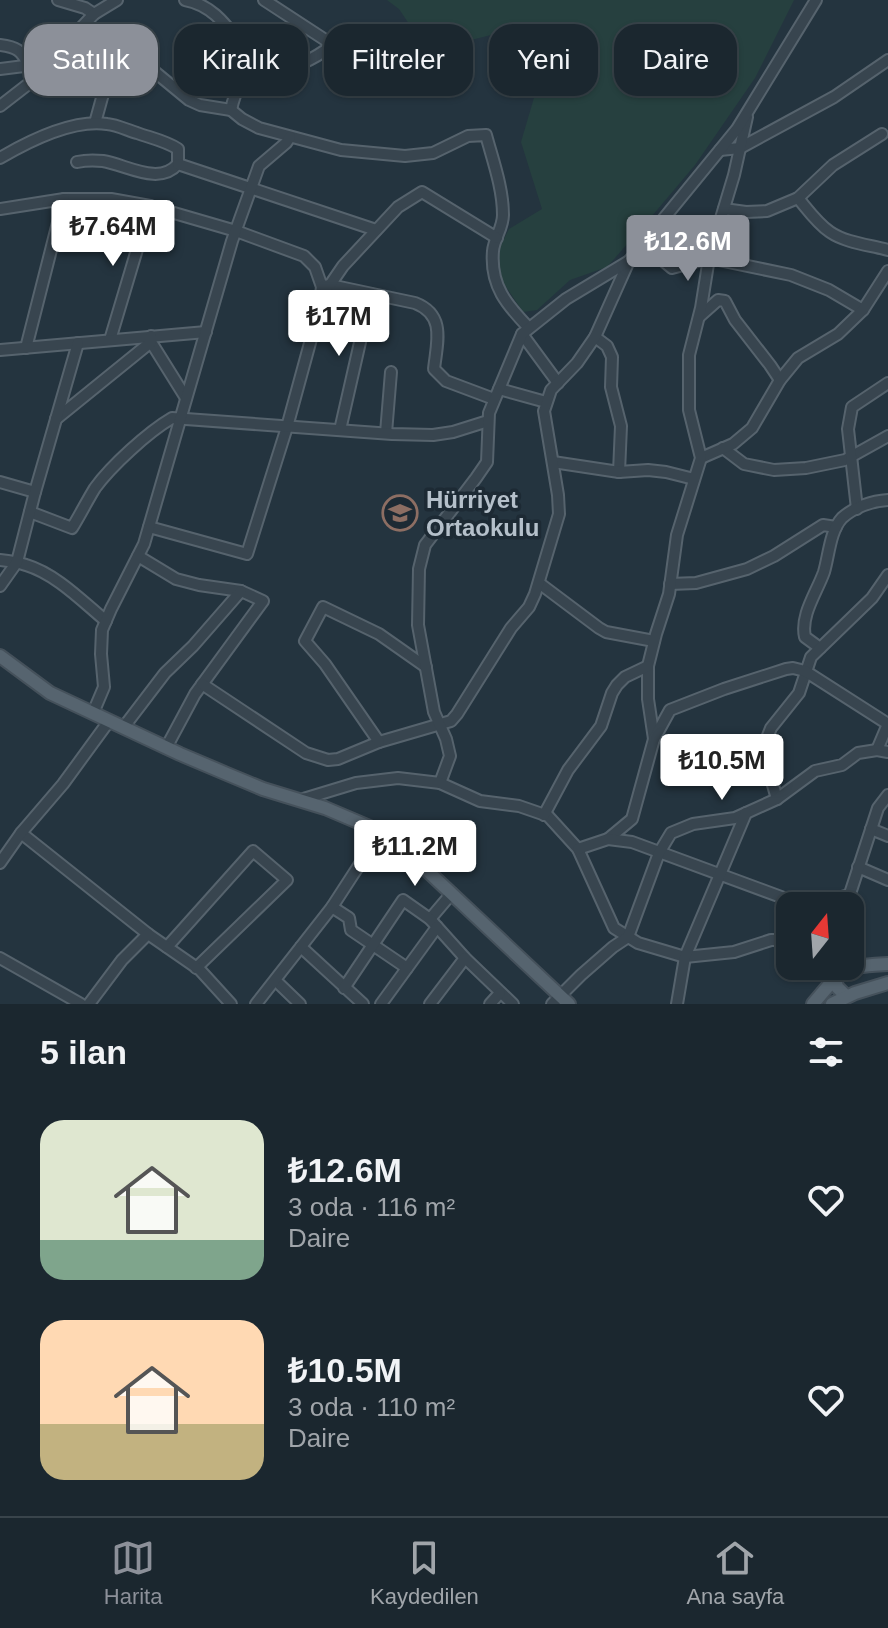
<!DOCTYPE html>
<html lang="tr">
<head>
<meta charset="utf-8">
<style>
  body { margin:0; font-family:Helvetica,sans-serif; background:#28333b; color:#f1f3f6; height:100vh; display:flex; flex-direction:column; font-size:30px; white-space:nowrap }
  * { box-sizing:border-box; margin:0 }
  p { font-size:26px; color:#a0a5aa }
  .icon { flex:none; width:44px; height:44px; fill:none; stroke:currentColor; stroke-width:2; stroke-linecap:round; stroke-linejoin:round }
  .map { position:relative; height:1004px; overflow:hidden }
  .drawer { display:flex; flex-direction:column; background:#1b272f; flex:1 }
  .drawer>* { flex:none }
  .hud { position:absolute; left:24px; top:24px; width:840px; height:72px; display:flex; gap:16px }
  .needle { width:52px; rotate:17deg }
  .tools { position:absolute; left:776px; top:892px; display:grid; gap:16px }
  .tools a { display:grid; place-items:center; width:88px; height:88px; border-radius:16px; background:#1b272f; box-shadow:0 2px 6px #0004,0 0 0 2px #39444b; font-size:40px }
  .price { position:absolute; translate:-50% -68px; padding:0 18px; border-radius:8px; background:#fff; color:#222; font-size:26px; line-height:52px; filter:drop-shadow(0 2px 4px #0008) }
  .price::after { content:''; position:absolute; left:50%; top:48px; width:24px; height:18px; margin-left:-12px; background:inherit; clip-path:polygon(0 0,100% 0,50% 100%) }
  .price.on { background:#8c9099; color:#fff }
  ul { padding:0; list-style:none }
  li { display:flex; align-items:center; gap:24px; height:200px; padding:0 40px }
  li span { display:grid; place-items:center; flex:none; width:224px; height:160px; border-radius:24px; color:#555 }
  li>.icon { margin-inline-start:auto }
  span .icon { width:96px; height:96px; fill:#fffc; stroke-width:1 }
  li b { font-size:34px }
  h2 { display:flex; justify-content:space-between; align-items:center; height:96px; padding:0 40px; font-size:34px }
  .pill { padding:0 28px; border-radius:24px; background:#1b272f; box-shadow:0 2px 6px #0004,0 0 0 2px #39444b; font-size:28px; line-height:72px }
  .pill.on { background:#8c9099; color:#fff }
  .tabs { display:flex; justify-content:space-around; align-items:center; height:112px; border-top:2px solid #39444b; background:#1b272f; font-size:22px; color:#a0a5aa }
  .tabs a { display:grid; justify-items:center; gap:4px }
  .tabs .on { color:#8c9099 }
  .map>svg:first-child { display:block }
  .green { fill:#26403f }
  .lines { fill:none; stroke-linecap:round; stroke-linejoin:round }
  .minor-casing { stroke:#56636d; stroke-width:14 }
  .major-casing { stroke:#45515b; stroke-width:16 }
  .minor { stroke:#38454f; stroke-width:10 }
  .major { stroke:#56646f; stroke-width:12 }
  .labels { text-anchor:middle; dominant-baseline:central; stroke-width:7; stroke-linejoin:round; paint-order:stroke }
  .poi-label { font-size:24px; font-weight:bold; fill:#b5c0ca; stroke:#1d2a34; text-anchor:start }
</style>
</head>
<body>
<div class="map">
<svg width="888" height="1004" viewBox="0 0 888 1004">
  <rect width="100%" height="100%" fill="#24343f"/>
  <polygon class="green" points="387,0 794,0 755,78 695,165 652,216 607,267 570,280 537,310 523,312 498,275 496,255 509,229 542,209 521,142 536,91 523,27 427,51 399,9"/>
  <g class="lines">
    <defs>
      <g id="minor">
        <polyline points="58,0 85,8 94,14"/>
        <path d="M185,0C251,12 238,114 333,45L264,0"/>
        <path d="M0,45C16,47 22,50 28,65"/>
        <polyline points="0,69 48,63 94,14 117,0"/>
        <polyline points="0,106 31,82 48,63"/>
        <path d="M231,110C235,90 243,78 256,63"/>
        <path d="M95,123L108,76L116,66L129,62L140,65L155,72L189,100L200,105L231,110L242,119L259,128L341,150L405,156L433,153L468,136L486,135C493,161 503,188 503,215C503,228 494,239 493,251C490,286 507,305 529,328"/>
        <polyline points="720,150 740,148 834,97 888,60"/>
        <path d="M0,158C29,141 73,119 107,124C117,125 127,130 137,133C151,138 166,141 178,149V164C159,186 127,165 103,161C94,160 86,160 77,162"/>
        <polyline points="178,164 376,230"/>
        <path d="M798,198C808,210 817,223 830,232C846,243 870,245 888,250"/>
        <polyline points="0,209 64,199 111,199 150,206 236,231 304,256 315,267 322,287 319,310 287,427 247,554 149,527"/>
        <polyline points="724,209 746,212 767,211 798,198 833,165 882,134"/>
        <polyline points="643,244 672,268 709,258 791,275 829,290 863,310"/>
        <path d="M330,285L415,303C446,315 437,342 434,369L446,381L494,399"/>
        <polyline points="324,286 330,285 343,266 398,207 422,192 497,238"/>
        <polyline points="700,316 718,300 725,301 735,320 770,365 780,380"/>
        <polyline points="522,334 558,383"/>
        <polyline points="595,337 607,346 612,357 611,387 621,426 619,472"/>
        <polyline points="110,340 150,206"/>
        <polyline points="151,342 186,398"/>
        <polyline points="26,348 64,199"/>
        <polyline points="0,350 206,332"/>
        <polyline points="499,389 546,402"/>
        <polyline points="56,419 151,342 151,336"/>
        <polyline points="340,430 371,294"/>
        <polyline points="386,433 391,372"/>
        <polyline points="723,448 744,464 774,470 806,468 845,460 888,436"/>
        <polyline points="701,458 733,444 752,428 780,380 798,358 838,334 863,310 888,271"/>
        <polyline points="553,462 619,472 648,470 666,472 694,479"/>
        <polyline points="0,482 35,492"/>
        <polyline points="857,509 848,429 852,407 888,383"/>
        <path d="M30,512L72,528C80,515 87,501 95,488C111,466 148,432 172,418L392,434L433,435L453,432L488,421"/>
        <polyline points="138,556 176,579 199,585 241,591 263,601 195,694 166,748"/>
        <path d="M0,560C9,561 17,562 26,565C56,574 82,601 106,621"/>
        <polyline points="539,583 599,628 606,632 654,641"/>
        <polyline points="670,584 696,583 747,569 774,556 823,525 836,527"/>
        <polyline points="0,586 17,562 35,492 78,343"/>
        <path d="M820,648L805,637C800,615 817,592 824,572C829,555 830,531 842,518C854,507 872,501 888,500"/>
        <polyline points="202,684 306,753 328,760 338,759 379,742 451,721 457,714 511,628 529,607 535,594 559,514 558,495 544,411 551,390 577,363 595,337 629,261"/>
        <polyline points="93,713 104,687 101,654 102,630 111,609 144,544 232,241 259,166 286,143 290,137"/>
        <polyline points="123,728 165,673 193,646 241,591"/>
        <polyline points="654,739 648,699 648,666 656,634 669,594 677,535 701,458 689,410 689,355 701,308 709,258 734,175 747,117"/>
        <polyline points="379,742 325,664 305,641 323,607 379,634 426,667"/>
        <polyline points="440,783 450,756 446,739 434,712 418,625 419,569 425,545 476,478 487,462 489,413 522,334 566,299 629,261 737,129 816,0"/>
        <polyline points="777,799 765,757 767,738 771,728 799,693 811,657 872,598 888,575"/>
        <polyline points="300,800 356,783 398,778 440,783 480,801 519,806 548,816 578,849 614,928 638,943 685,957 734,952 771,940 790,940"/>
        <polyline points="544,815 568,770 601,726 612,693 617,685 625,677 648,666"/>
        <polyline points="871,829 888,836"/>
        <polyline points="21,833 148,934"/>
        <polyline points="608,839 632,819 654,739 670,710 724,689 786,669 793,668 805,671 888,724 877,750"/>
        <polyline points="578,849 608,839 632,842 792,901 820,903 849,895"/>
        <polyline points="0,863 21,833 63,784 109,721"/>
        <polyline points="858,867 888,880"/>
        <polyline points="846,906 878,808 888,795"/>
        <polyline points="332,907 349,918 351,930 407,968"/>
        <polyline points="430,919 452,893"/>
        <polyline points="167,947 253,851 287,880 196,968"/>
        <polyline points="301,947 363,1004"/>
        <polyline points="0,958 81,1004"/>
        <polyline points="276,981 300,1004"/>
        <polyline points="344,988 403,900 430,919 465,958 513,1004"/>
        <polyline points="89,1004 122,960 148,934 200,970 231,1004"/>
        <polyline points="256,1004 332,907 380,833"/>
        <polyline points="381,1004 437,927"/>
        <polyline points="430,1004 465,958"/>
        <polyline points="490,1004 500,993"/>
        <polyline points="552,1004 581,975 613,947 628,937 659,853 671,833 693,824 735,818 777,799 815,771 842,765 858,753 877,750 888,752"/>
        <polyline points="677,1004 685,957 746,813"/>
      </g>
      <g id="major">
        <polyline points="0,656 50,693 180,754 227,774 263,789 325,808 372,828 403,848 569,1004"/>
        <path d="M846,996L837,987L835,978C848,965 870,965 888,964"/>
        <polyline points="813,1004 835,978"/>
        <polyline points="832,1004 855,993 888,983"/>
      </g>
    </defs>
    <use href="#minor" class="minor-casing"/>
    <use href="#major" class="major-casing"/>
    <use href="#minor" class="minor"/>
    <use href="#major" class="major"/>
  </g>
  <defs>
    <symbol id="school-ring" viewBox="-11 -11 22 22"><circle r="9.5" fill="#1d2a34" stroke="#8d6e63" stroke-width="1.5"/><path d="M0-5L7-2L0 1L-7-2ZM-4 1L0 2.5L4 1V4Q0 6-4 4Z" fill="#8d6e63"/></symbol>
  </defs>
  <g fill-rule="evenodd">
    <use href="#school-ring" x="380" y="493" width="40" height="40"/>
  </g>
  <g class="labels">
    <g class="poi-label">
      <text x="426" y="499">Hürriyet<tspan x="426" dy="28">Ortaokulu</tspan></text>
    </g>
  </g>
</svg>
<div class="tools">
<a><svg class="needle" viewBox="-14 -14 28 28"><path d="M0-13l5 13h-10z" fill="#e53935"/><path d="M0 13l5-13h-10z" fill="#a0a5aa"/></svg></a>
</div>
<b class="price" style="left:113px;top:268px">₺7.64M</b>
<b class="price on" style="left:688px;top:283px">₺12.6M</b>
<b class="price" style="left:339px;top:358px">₺17M</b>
<b class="price" style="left:722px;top:802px">₺10.5M</b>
<b class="price" style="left:415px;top:888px">₺11.2M</b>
<div class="hud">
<a class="pill on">Satılık</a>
<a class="pill">Kiralık</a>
<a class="pill">Filtreler</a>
<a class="pill">Yeni</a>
<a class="pill">Daire</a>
</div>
</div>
<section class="drawer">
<h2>5 ilan<svg class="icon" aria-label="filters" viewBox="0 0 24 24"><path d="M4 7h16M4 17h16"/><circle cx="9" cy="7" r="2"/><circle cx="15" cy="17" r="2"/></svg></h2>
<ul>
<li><span style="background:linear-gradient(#dfe7d0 75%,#7fa58c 0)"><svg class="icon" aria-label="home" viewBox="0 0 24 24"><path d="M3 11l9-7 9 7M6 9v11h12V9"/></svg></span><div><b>₺12.6M</b><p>3 oda · 116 m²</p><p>Daire</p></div><svg class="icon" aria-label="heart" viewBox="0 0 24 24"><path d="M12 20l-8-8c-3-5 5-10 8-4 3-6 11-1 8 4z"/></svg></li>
<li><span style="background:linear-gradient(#ffd9b3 65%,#c2b280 0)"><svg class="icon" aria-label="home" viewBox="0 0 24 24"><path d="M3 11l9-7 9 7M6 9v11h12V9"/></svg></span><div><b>₺10.5M</b><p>3 oda · 110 m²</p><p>Daire</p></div><svg class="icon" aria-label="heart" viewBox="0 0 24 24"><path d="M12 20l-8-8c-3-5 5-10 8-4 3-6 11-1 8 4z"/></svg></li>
</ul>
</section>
<nav class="tabs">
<a class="on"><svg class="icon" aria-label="map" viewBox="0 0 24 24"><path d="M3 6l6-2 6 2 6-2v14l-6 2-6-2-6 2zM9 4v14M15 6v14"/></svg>Harita</a>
<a><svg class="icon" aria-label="saved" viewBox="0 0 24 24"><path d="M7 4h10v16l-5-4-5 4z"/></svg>Kaydedilen</a>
<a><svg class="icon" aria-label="home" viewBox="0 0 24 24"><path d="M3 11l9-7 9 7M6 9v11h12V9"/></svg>Ana sayfa</a>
</nav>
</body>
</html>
